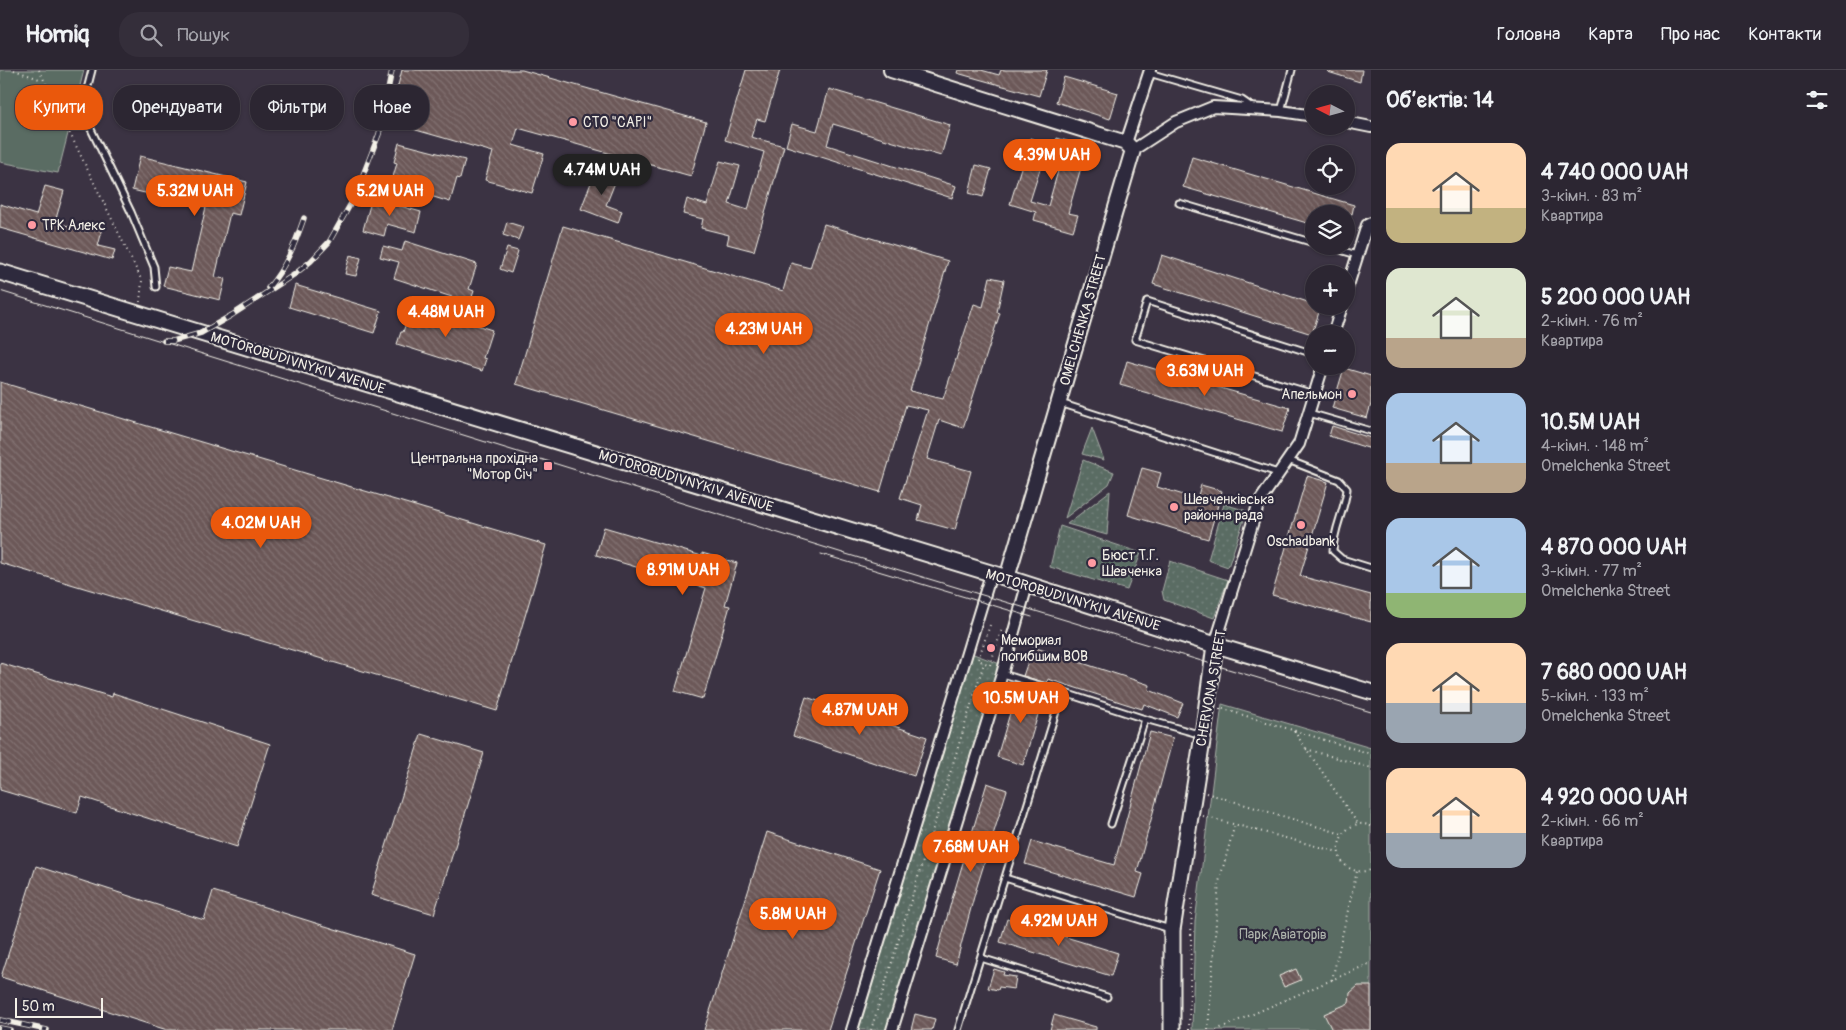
<!DOCTYPE html>
<html lang="uk">
<head>
<meta charset="utf-8">
<style>
  body { margin:0; font-family:Pangolin,sans-serif; background:#342e3a; color:#f1f3f6; height:100vh; display:flex; flex-direction:column; font-size:19px; white-space:nowrap }
  * { box-sizing:border-box; margin:0 }
  p { font-size:16px; color:#a6a5ac }
  .icon { flex:none; width:28px; height:28px; fill:none; stroke:currentColor; stroke-width:2; stroke-linecap:round; stroke-linejoin:round }
  .map { position:relative; flex:1; overflow:hidden }
  .sheet { display:flex; flex-direction:column; background:#2c2632; width:475px }
  .sheet>* { flex:none }
  .banner { position:absolute; left:15px; top:15px; width:475px; height:45px; display:flex; gap:10px }
  .needle { width:32px; rotate:276deg }
  .tools { position:absolute; left:1305px; top:15px; display:grid; gap:10px }
  .tools a { display:grid; place-items:center; width:50px; height:50px; border-radius:50%; background:#2c2632; box-shadow:0 1px 4px #0004,0 0 0 1px #48434d; font-size:25px }
  .scale { position:absolute; left:15px; bottom:12px; width:88px; box-sizing:border-box; padding-left:5px; border:2px solid #f4f1e8; border-top:0; font-size:14px; line-height:18px; white-space:nowrap; color:#f4f1e8; -webkit-text-stroke:4px #2f2a3d; paint-order:stroke }
  .price { position:absolute; translate:-50% -42px; padding:0 11px; border-radius:18px; background:#ea580c; color:#fff; font-size:16px; line-height:32px; filter:drop-shadow(0 1px 2px #0008) }
  .price::after { content:''; position:absolute; left:50%; top:30px; width:15px; height:11px; margin-left:-8px; background:inherit; clip-path:polygon(0 0,100% 0,50% 100%) }
  .price.on { background:#222; color:#fff }
  ul { padding:0; list-style:none }
  li { display:flex; align-items:center; gap:15px; height:125px; padding:0 15px }
  li span { display:grid; place-items:center; flex:none; width:140px; height:100px; border-radius:15px; color:#555 }
  li>.icon { margin-inline-start:auto }
  span .icon { width:60px; height:60px; fill:#fffc; stroke-width:1 }
  li b { font-size:21px }
  h2 { display:flex; justify-content:space-between; align-items:center; height:60px; padding:0 15px; font-size:21px }
  .tag { padding:0 18px; border-radius:20px; background:#2c2632; box-shadow:0 1px 4px #0004,0 0 0 1px #48434d; font-size:18px; line-height:45px }
  .tag.on { background:#ea580c; color:#fff }
  header { display:flex; align-items:center; gap:30px; box-sizing:border-box; height:70px; padding:0 25px; background:#2c2632; border-bottom:1px solid #48434d }
  header strong { font-size:24px }
  nav { display:flex; gap:28px; margin-inline-start:auto; font-size:18px }
  .search { width:350px; height:45px; background:#342e3a; display:flex; align-items:center; gap:12px; box-sizing:border-box; padding:0 18px; border-radius:20px; color:#a6a5ac; font-size:19px }
  main { display:flex; flex:1; min-height:0 }
  .map>svg:first-child { display:block }
  .grass { fill:url(#grass-dots); stroke:#a7aea6 }
  .green { fill:#5a6c64; stroke:#a7aea6 }
  .building { fill:url(#building-back-hatch); stroke:#f4f1e8 }
  .lines { fill:none; stroke-linecap:round; stroke-linejoin:round }
  .service-casing { stroke:#f4f1e8; stroke-width:9 }
  .minor-casing { stroke:#f4f1e8; stroke-width:14 }
  .tertiary-casing { stroke:#f4f1e8; stroke-width:18 }
  .secondary-casing { stroke:#f4f1e8; stroke-width:19 }
  .path { stroke:#f4f1e8; stroke-width:2; stroke-dasharray:1 4; stroke-linecap:butt }
  .service { stroke:#2f2a3d; stroke-width:5 }
  .minor { stroke:#2f2a3d; stroke-width:10 }
  .tertiary { stroke:#2f2a3d; stroke-width:14 }
  .secondary { stroke:#2f2a3d; stroke-width:15 }
  .tram { stroke:#f4f1e8; stroke-width:1 }
  .rail-casing { stroke:#f4f1e8; stroke-width:5.5 }
  .rail { stroke:#2f2a3d; stroke-width:4; stroke-dasharray:11; stroke-linecap:butt }
  .poi-dot { fill:#ff9aa2; stroke:#2f2a3d; stroke-width:2 }
  .labels { text-anchor:middle; dominant-baseline:central; stroke-width:4.5; stroke-linejoin:round; paint-order:stroke }
  .poi-label { font-size:14px; fill:#f4f1e8; stroke:#2f2a3d; text-anchor:start }
  .street-label { font-size:14px; fill:#f4f1e8; stroke:#2f2a3d }
  .park-label { font-size:14px; fill:#afb5ad; stroke:#2f2a3d }
</style>
</head>
<body>
<header>
<strong>Homiq</strong>
<div class="search"><svg class="icon" aria-label="search" viewBox="0 0 24 24"><circle cx="10" cy="10" r="6"/><path d="M15 15l6 6"/></svg>Пошук</div>
<nav><a>Головна</a><a>Карта</a><a>Про нас</a><a>Контакти</a></nav>
</header>
<main>
<div class="map">
<svg width="1371" height="960" viewBox="0 0 1371 960">
  <defs>
    <pattern id="grass-dots" width="8" height="8" patternUnits="userSpaceOnUse" patternTransform="scale(1.25)"><rect width="8" height="8" fill="#5a6c64"/><path d="M2 2h.1M6 6h.1" fill="none" stroke="#72817a" stroke-width="1.8" stroke-linecap="round"/></pattern>
    <pattern id="building-back-hatch" width="6" height="6" patternUnits="userSpaceOnUse" patternTransform="scale(1.25)"><rect width="6" height="6" fill="#6c5959"/><path d="M-1 5l2 2M0 0l6 6M5-1l2 2" fill="none" stroke="#827171"/></pattern>
  </defs>
  <rect width="100%" height="100%" fill="#3b3343"/>
  <filter id="ink" filterUnits="userSpaceOnUse"><feTurbulence type="fractalNoise" baseFrequency=".02" numOctaves="2"/><feDisplacementMap in="SourceGraphic" scale="10" xChannelSelector="R" yChannelSelector="G"/><feConvolveMatrix kernelMatrix="1 2 1 2 8 2 1 2 1" color-interpolation-filters="sRGB"/></filter>
  <g filter="url(#ink)">
    <g class="grass">
      <polygon points="1092,358 1104,390 1082,384"/>
      <polygon points="1083,390 1114,402 1109,414 1065,448"/>
      <polygon points="1110,421 1107,465 1067,454"/>
      <polygon points="1224,434 1247,441 1228,497 1208,490"/>
      <polygon points="1060,456 1141,483 1127,520 1050,497"/>
      <polygon points="1170,491 1228,510 1214,548 1164,530 1162,521"/>
      <polygon points="971,583 1000,594 887,960 857,960"/>
    </g>
    <g class="green">
      <polygon points="0,0 84,0 58,103 0,92"/>
      <polygon points="1222,634 1371,678 1371,960 1192,960 1195,852"/>
    </g>
    <g class="building">
      <polygon points="402,0 522,0 706,52 691,106 518,58 513,75 544,84 532,123 485,110 493,82 395,54 403,25 396,23"/>
      <polygon points="746,0 780,0 765,51 757,49 751,67 784,76 754,181 727,174 729,165 701,158 703,149 683,144 687,129 707,135 720,91 740,96 729,134 748,140 764,82 725,70"/>
      <polygon points="958,0 981,0 999,5 1001,0 1047,0 1039,26 957,3"/>
      <polygon points="1329,0 1362,0 1360,12 1328,2"/>
      <polygon points="1064,7 1118,23 1110,49 1056,32"/>
      <polygon points="829,19 950,55 941,86 833,54 827,75 956,116 952,128 786,76 792,54 817,61"/>
      <polygon points="1030,68 1048,74 1030,131 1048,136 1062,87 1052,84 1057,68 1096,80 1092,96 1082,94 1068,143 1078,145 1073,161 1034,150 1036,142 1010,134"/>
      <polygon points="399,73 465,90 460,109 457,108 450,132 391,114 397,93 394,92"/>
      <polygon points="140,86 247,112 239,145 230,143 215,207 225,209 220,230 163,216 168,197 191,202 206,137 132,120"/>
      <polygon points="1192,87 1354,135 1352,144 1314,144 1314,155 1183,117"/>
      <polygon points="976,95 991,99 983,127 969,123"/>
      <polygon points="597,97 618,105 606,135 622,141 618,153 581,139"/>
      <polygon points="45,116 64,121 55,152 88,162 89,157 102,161 98,176 115,180 112,190 0,158 0,134 36,145"/>
      <polygon points="372,128 421,142 416,162 387,154 384,166 363,160"/>
      <polygon points="507,152 523,157 518,170 503,165"/>
      <polygon points="824,154 948,191 910,321 943,329 974,234 983,237 990,207 1004,210 997,242 1000,243 963,358 939,350 927,389 971,401 955,460 918,450 922,435 900,428 928,340 906,335 880,422 516,314 563,156 783,221 791,193 810,198"/>
      <polygon points="405,171 477,194 469,219 474,221 470,233 394,208 399,192 380,187 383,176 402,181"/>
      <polygon points="507,178 518,181 511,203 500,199"/>
      <polygon points="350,185 361,188 356,206 345,204"/>
      <polygon points="1162,185 1314,234 1314,236 1321,236 1312,264 1153,214"/>
      <polygon points="295,215 381,241 374,263 289,237"/>
      <polygon points="412,235 469,255 470,253 492,260 483,288 486,289 482,301 397,274 401,262 403,262"/>
      <polygon points="1127,291 1290,338 1282,362 1120,315"/>
      <polygon points="1344,298 1371,306 1371,334 1367,348 1332,338"/>
      <polygon points="0,312 546,475 497,641 0,493"/>
      <polygon points="1332,356 1371,368 1371,379 1329,366"/>
      <polygon points="1142,398 1161,403 1157,417 1197,429 1201,415 1222,421 1208,469 1128,445"/>
      <polygon points="1307,406 1328,412 1300,506 1371,525 1371,552 1272,525"/>
      <polygon points="604,457 702,486 702,483 737,493 725,535 730,536 703,629 675,621 706,518 596,485"/>
      <polygon points="1033,577 1150,615 1149,620 1183,633 1177,647 1144,634 1142,639 1048,609 1047,613 1023,606"/>
      <polygon points="0,593 112,627 113,623 270,674 237,777 82,727 77,743 0,720"/>
      <polygon points="1020,614 1045,621 1023,695 997,687 1018,616"/>
      <polygon points="806,627 927,667 914,706 793,666"/>
      <polygon points="1150,662 1173,668 1137,802 1143,804 1136,827 1025,794 1032,771 1114,795"/>
      <polygon points="421,664 484,683 434,844 371,825"/>
      <polygon points="987,713 1007,720 975,823 956,894 936,888 952,829"/>
      <polygon points="767,762 880,799 828,960 704,960"/>
      <polygon points="36,796 204,850 213,821 415,884 392,960 167,960 1,907"/>
      <polygon points="1007,849 1118,883 1111,906 1000,872"/>
      <polygon points="994,899 1004,902 1003,905 1016,907 1014,919 999,917 998,920 988,918"/>
      <polygon points="1296,899 1301,910 1284,917 1279,906"/>
      <polygon points="1358,916 1371,916 1371,960 1332,960 1324,944 1349,933 1350,923"/>
      <polygon points="915,944 935,949 932,960 911,960"/>
      <polygon points="1054,945 1096,957 1096,960 1050,960"/>
    </g>
    <g class="lines">
      <defs>
        <g id="service">
          <polyline points="92,0 85,27 88,53 131,142 154,197 156,217"/>
          <polyline points="1149,3 1242,30 1252,37"/>
          <polyline points="1281,41 1292,0"/>
          <polyline points="1179,133 1314,173"/>
          <polyline points="1326,176 1357,185"/>
          <polyline points="1314,284 1147,231 1135,270 1314,324"/>
          <polyline points="1060,333 1278,403"/>
          <polyline points="1309,343 1371,361"/>
          <path d="M1288,390L1339,410L1347,419C1345,440 1333,460 1333,481L1342,489L1371,498"/>
          <polyline points="1003,604 1062,622"/>
          <polyline points="1145,649 1202,665"/>
          <polyline points="1005,808 1170,859"/>
          <polyline points="981,888 1107,927"/>
          <polyline points="958,960 1062,622 1145,649 1111,754"/>
        </g>
        <g id="minor">
          <polyline points="1346,52 1371,57"/>
          <polyline points="1126,73 1150,0"/>
          <polyline points="1133,80 1176,52 1213,37 1281,41 1314,46"/>
          <polyline points="1346,222 1367,155 1371,153"/>
          <polyline points="1333,264 1342,236"/>
          <polyline points="1215,575 1259,432 1299,374 1323,296"/>
          <polyline points="852,960 991,504"/>
          <polyline points="892,960 1002,604 1027,515"/>
        </g>
        <g id="tertiary">
          <polyline points="891,0 1126,73 1133,80 1007,508"/>
          <polyline points="1215,575 1371,622"/>
        </g>
        <polyline id="secondary" points="0,202 1007,508 1215,575 1203,665 1172,860 1172,960"/>
      </defs>
      <use href="#service" class="service-casing"/>
      <use href="#minor" class="minor-casing"/>
      <use href="#tertiary" class="tertiary-casing"/>
      <use href="#secondary" class="secondary-casing"/>
      <g class="path">
        <polyline points="14,0 42,10"/>
        <polyline points="39,0 142,211 140,232"/>
        <polyline points="990,555 978,590 990,595 1002,559"/>
        <polyline points="1220,640 1220,638 1371,684"/>
        <polyline points="1294,661 1358,754"/>
        <polyline points="1306,679 1371,698"/>
        <polyline points="1206,723 1342,764"/>
        <polyline points="1203,746 1338,782"/>
        <path d="M1371,756C1344,744 1325,786 1351,799C1358,802 1364,802 1371,800"/>
        <polyline points="1332,910 1357,801"/>
        <polyline points="871,960 984,593"/>
        <polyline points="1189,960 1192,827"/>
        <polyline points="1208,960 1219,812 1235,754"/>
        <polyline points="1216,960 1371,893"/>
      </g>
      <use href="#service" class="service"/>
      <use href="#minor" class="minor"/>
      <use href="#tertiary" class="tertiary"/>
      <use href="#secondary" class="secondary"/>
      <g class="tram">
        <polyline points="0,221 846,484 1371,642"/>
        <polyline points="821,484 1032,547"/>
      </g>
      <defs>
        <g id="rail">
          <path d="M268,218C286,197 295,174 304,148"/>
          <polyline points="164,271 173,271 201,263 232,245 295,204 311,191 329,172 354,128 379,64 392,0"/>
          <polyline points="0,950 47,960"/>
          <polyline points="0,958 10,960"/>
        </g>
      </defs>
      <use href="#rail" class="rail-casing"/>
      <use href="#rail" class="rail"/>
    </g>
  </g>
  <g class="poi-dot">
    <circle cx="573" cy="52" r="5"/>
    <circle cx="32" cy="155" r="5"/>
    <circle cx="1352" cy="324" r="5"/>
    <rect x="543" y="391" width="10" height="10" rx="2.5"/>
    <circle cx="1174" cy="437" r="5"/>
    <circle cx="1301" cy="455" r="5"/>
    <circle cx="1092" cy="493" r="5"/>
    <circle cx="991" cy="578" r="5"/>
  </g>
  <g class="labels">
    <g class="poi-label">
      <text x="583" y="52">СТО "CAPI"</text>
      <text x="42" y="155">ТРК Алекс</text>
      <text x="1342" y="324" text-anchor="end">Апельмон</text>
      <text x="538" y="388" text-anchor="end">Центральна прохідна<tspan x="538" dy="16">"Мотор Січ"</tspan></text>
      <text x="1184" y="429">Шевченківська<tspan x="1184" dy="16">районна рада</tspan></text>
      <text x="1301" y="471" text-anchor="middle">Oschadbank</text>
      <text x="1102" y="485">Бюст Т.Г.<tspan x="1102" dy="16">Шевченка</tspan></text>
      <text x="1001" y="570">Мемориал<tspan x="1001" dy="16">погибшим ВОВ</tspan></text>
    </g>
    <g class="street-label">
      <text transform="translate(1083 250) rotate(-74)">OMELCHENKA STREET</text>
      <text transform="translate(298 293) rotate(17)">MOTOROBUDIVNYKIV AVENUE</text>
      <text transform="translate(686 411) rotate(17)">MOTOROBUDIVNYKIV AVENUE</text>
      <text transform="translate(1073 530) rotate(17)">MOTOROBUDIVNYKIV AVENUE</text>
      <text transform="translate(1211 618) rotate(-80)">CHERVONA STREET</text>
    </g>
    <g class="park-label">
      <text x="1283" y="864">Парк Авіаторів</text>
    </g>
  </g>
</svg>
<div class="tools">
<a><svg class="needle" viewBox="-14 -14 28 28"><path d="M0-13l5 13h-10z" fill="#e53935"/><path d="M0 13l5-13h-10z" fill="#a6a5ac"/></svg></a>
<a><svg class="icon" aria-label="locate" viewBox="0 0 24 24"><circle cx="12" cy="12" r="6"/><path d="M12 2v4M12 18v4M2 12h4M18 12h4"/></svg></a>
<a><svg class="icon" aria-label="layers" viewBox="0 0 24 24"><path d="M12 4l9 5-9 5-9-5zM3 14l9 5 9-5"/></svg></a>
<a>+</a>
<a>−</a>
</div>
<div class="scale">50 m</div>
<b class="price" style="left:1052px;top:111px">4.39M UAH</b>
<b class="price on" style="left:602px;top:126px">4.74M UAH</b>
<b class="price" style="left:195px;top:147px">5.32M UAH</b>
<b class="price" style="left:390px;top:147px">5.2M UAH</b>
<b class="price" style="left:446px;top:268px">4.48M UAH</b>
<b class="price" style="left:764px;top:285px">4.23M UAH</b>
<b class="price" style="left:1205px;top:327px">3.63M UAH</b>
<b class="price" style="left:261px;top:479px">4.02M UAH</b>
<b class="price" style="left:683px;top:526px">8.91M UAH</b>
<b class="price" style="left:1021px;top:654px">10.5M UAH</b>
<b class="price" style="left:860px;top:666px">4.87M UAH</b>
<b class="price" style="left:971px;top:803px">7.68M UAH</b>
<b class="price" style="left:793px;top:870px">5.8M UAH</b>
<b class="price" style="left:1059px;top:877px">4.92M UAH</b>
<div class="banner">
<a class="tag on">Купити</a>
<a class="tag">Орендувати</a>
<a class="tag">Фільтри</a>
<a class="tag">Нове</a>
</div>
</div>
<section class="sheet">
<h2>Об’єктів: 14<svg class="icon" aria-label="filters" viewBox="0 0 24 24"><path d="M4 7h16M4 17h16"/><circle cx="9" cy="7" r="2"/><circle cx="15" cy="17" r="2"/></svg></h2>
<ul>
<li><span style="background:linear-gradient(#ffd9b3 65%,#c2b280 0)"><svg class="icon" aria-label="home" viewBox="0 0 24 24"><path d="M3 11l9-7 9 7M6 9v11h12V9"/></svg></span><div><b>4 740 000 UAH</b><p>3-кімн. · 83 m²</p><p>Квартира</p></div></li>
<li><span style="background:linear-gradient(#dfe7d0 70%,#b9a48a 0)"><svg class="icon" aria-label="home" viewBox="0 0 24 24"><path d="M3 11l9-7 9 7M6 9v11h12V9"/></svg></span><div><b>5 200 000 UAH</b><p>2-кімн. · 76 m²</p><p>Квартира</p></div></li>
<li><span style="background:linear-gradient(#a9c7e8 70%,#b9a48a 0)"><svg class="icon" aria-label="home" viewBox="0 0 24 24"><path d="M3 11l9-7 9 7M6 9v11h12V9"/></svg></span><div><b>10.5M UAH</b><p>4-кімн. · 148 m²</p><p>Omelchenka Street</p></div></li>
<li><span style="background:linear-gradient(#a9c7e8 75%,#8fb573 0)"><svg class="icon" aria-label="home" viewBox="0 0 24 24"><path d="M3 11l9-7 9 7M6 9v11h12V9"/></svg></span><div><b>4 870 000 UAH</b><p>3-кімн. · 77 m²</p><p>Omelchenka Street</p></div></li>
<li><span style="background:linear-gradient(#ffd9b3 60%,#9aa5b1 0)"><svg class="icon" aria-label="home" viewBox="0 0 24 24"><path d="M3 11l9-7 9 7M6 9v11h12V9"/></svg></span><div><b>7 680 000 UAH</b><p>5-кімн. · 133 m²</p><p>Omelchenka Street</p></div></li>
<li><span style="background:linear-gradient(#ffd9b3 65%,#9aa5b1 0)"><svg class="icon" aria-label="home" viewBox="0 0 24 24"><path d="M3 11l9-7 9 7M6 9v11h12V9"/></svg></span><div><b>4 920 000 UAH</b><p>2-кімн. · 66 m²</p><p>Квартира</p></div></li>
</ul>
</section>
</main>
</body>
</html>
